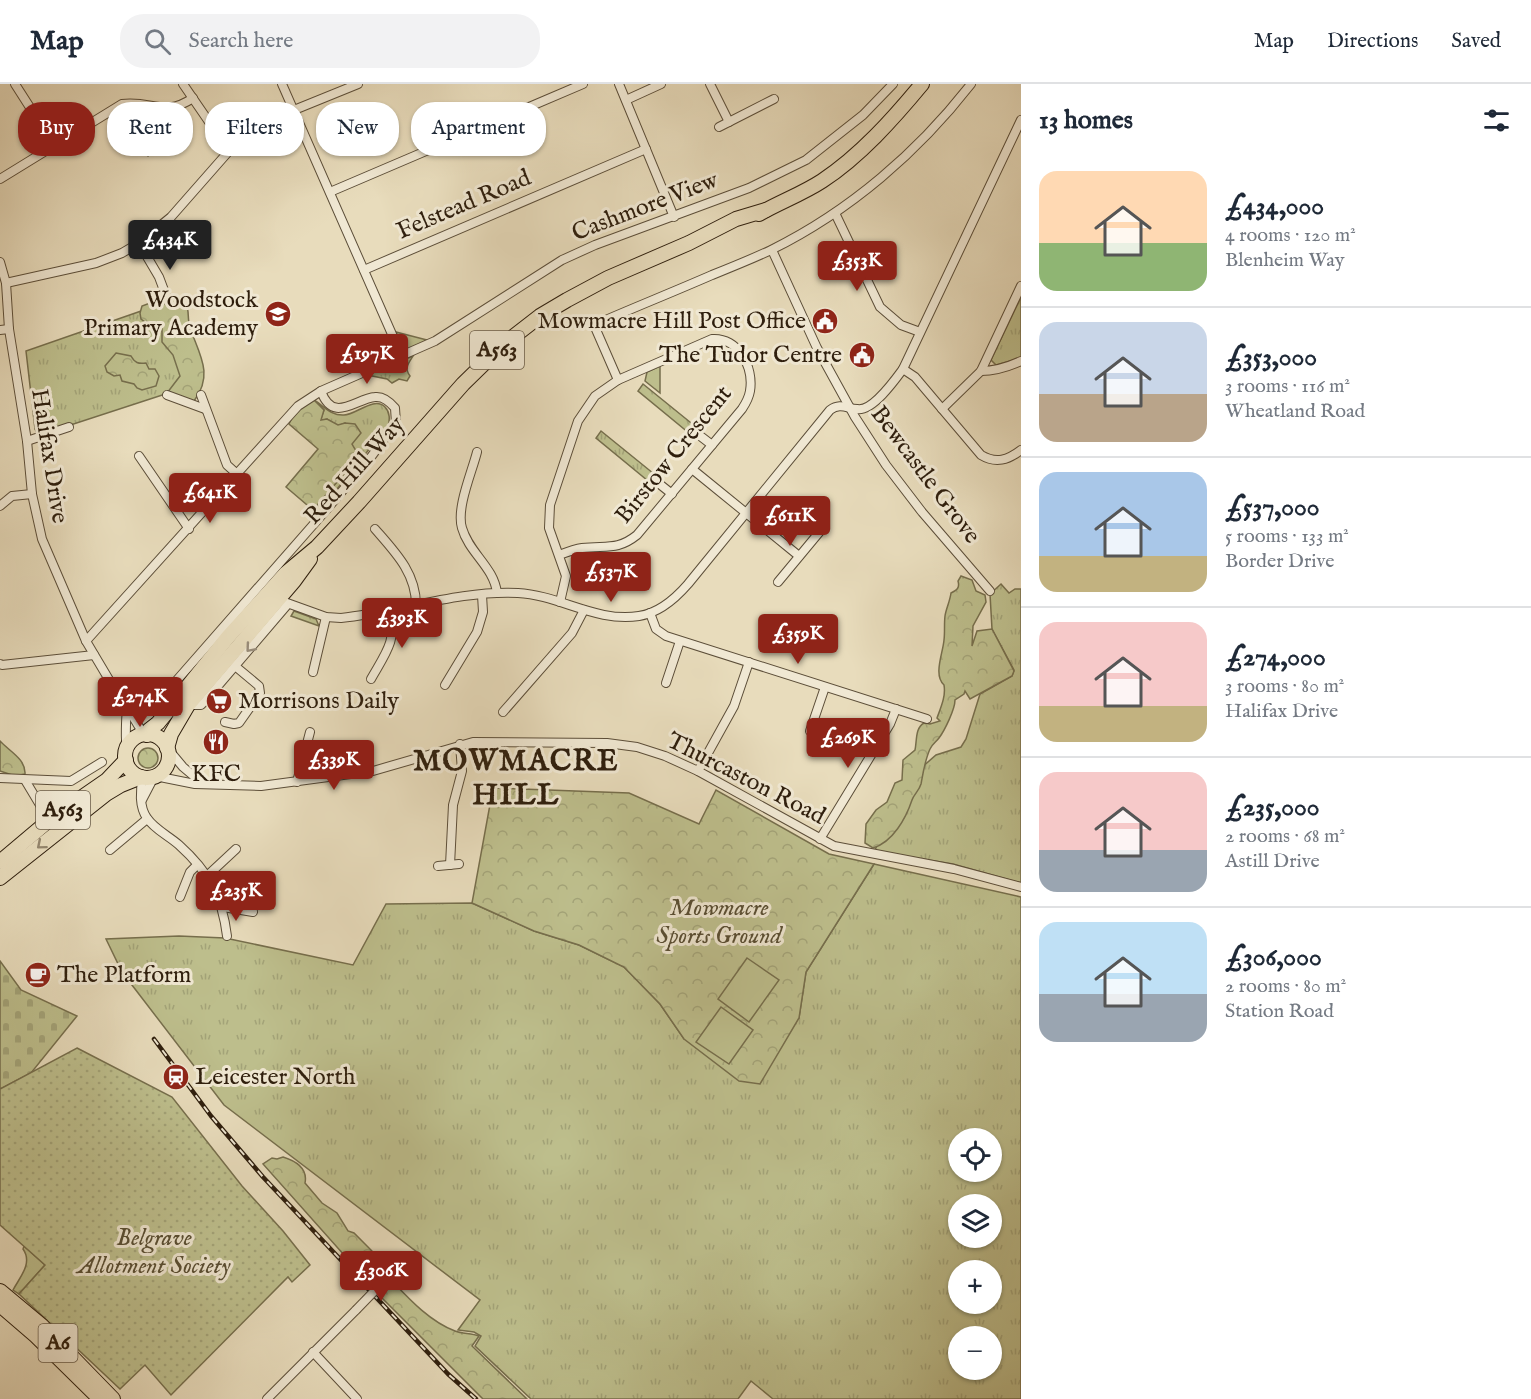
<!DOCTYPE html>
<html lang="en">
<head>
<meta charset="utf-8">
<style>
  body { margin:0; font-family:"IM FELL English",serif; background:#f2f2f3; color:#1f2937; height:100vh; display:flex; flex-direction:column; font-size:22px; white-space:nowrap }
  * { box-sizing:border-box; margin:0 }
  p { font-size:20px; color:#747a83 }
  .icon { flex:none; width:33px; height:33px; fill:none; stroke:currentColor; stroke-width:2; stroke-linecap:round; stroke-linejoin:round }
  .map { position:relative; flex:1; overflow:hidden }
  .panel { display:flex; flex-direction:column; background:#fff; width:510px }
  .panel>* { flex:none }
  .top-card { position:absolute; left:18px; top:18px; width:570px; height:54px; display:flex; gap:12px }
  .controls { position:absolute; left:948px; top:1044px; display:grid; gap:12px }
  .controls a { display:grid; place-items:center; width:54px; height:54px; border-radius:50%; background:#fff; box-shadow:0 2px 4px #0004; font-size:30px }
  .price { position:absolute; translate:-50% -51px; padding:0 14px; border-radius:6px; background:#8f2418; color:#fff; font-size:20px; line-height:39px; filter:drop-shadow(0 2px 3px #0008) }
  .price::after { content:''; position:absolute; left:50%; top:36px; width:18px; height:14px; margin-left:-9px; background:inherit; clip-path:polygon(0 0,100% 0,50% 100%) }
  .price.on { background:#222; color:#fff }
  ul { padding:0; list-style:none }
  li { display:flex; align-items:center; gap:18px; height:150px; padding:0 18px }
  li+li { border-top:2px solid #e0e1e3 }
  li span { display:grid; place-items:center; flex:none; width:168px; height:120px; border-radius:18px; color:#555 }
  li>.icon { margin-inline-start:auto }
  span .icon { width:72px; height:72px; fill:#fffc; stroke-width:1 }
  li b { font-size:26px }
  h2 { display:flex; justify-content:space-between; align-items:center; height:72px; padding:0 18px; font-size:26px }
  .tag { padding:0 21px; border-radius:24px; background:#fff; box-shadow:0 2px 4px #0004; font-size:21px; line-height:54px }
  .tag.on { background:#8f2418; color:#fff }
  header { display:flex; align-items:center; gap:36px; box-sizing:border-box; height:84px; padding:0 30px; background:#fff; border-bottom:2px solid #e0e1e3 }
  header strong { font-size:28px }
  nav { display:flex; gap:33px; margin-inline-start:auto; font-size:21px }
  .search { width:420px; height:54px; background:#f2f2f3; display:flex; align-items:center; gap:15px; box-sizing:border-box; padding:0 21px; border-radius:24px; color:#747a83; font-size:22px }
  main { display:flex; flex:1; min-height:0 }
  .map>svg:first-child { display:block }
  .grass { fill:url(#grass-tufts); stroke:#766e4c; stroke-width:1.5; fill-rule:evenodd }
  .forest { fill:url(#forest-crowns); stroke:#766e4c; stroke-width:1.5 }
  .cemetery { fill:url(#cemetery-stones); stroke:#766e4c; stroke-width:1.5 }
  .garden { fill:url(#garden-dots); stroke:#766e4c; stroke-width:1.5 }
  .pitch { fill:#bdbe8c; stroke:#766e4c; stroke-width:1.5 }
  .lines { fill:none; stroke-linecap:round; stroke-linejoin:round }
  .street-casing { stroke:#5c4e39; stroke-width:10 }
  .highway-casing { stroke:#2e1e0d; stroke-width:16 }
  .street { stroke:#f0e8d3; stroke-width:8 }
  .highway { stroke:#e8dcbc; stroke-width:14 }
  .rail-casing { stroke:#2e1e0d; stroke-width:4.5 }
  .rail { stroke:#f0e8d3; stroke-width:2; stroke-dasharray:7; stroke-linecap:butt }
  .street-bridge-casing { stroke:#5c4e39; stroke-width:10; stroke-linecap:butt }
  .street-bridge { stroke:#f0e8d3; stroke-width:8 }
  .oneway { stroke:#998d7a }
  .oneway2 { stroke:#94866d }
  .labels { text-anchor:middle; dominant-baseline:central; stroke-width:6; stroke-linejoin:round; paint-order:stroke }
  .shield { fill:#f0e8d3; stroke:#685b48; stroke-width:1.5 }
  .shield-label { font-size:22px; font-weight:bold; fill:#2e1e0d }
  .street-label { font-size:24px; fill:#2e1e0d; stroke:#f0e8d3 }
  .poi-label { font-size:24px; fill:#2e1e0d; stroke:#f0e8d3; text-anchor:end }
  .park-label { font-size:24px; font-style:italic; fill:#594e33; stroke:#f0e8d3 }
  .district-label { font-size:30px; font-weight:bold; letter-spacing:1.5px; fill:#2e1e0d; stroke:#f0e8d3 }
</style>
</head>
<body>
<header>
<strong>Map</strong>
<div class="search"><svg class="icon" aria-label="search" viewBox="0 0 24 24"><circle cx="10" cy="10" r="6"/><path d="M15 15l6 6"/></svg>Search here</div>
<nav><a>Map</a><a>Directions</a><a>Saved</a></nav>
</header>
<main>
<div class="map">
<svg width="1021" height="1315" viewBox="0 0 1021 1315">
  <defs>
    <pattern id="grass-tufts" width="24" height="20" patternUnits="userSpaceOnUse" patternTransform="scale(1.5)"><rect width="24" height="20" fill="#bdbe8c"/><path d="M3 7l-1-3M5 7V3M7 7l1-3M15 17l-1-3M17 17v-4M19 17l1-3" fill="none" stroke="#a3a378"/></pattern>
    <pattern id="forest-crowns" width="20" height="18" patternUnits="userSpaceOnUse" patternTransform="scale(1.5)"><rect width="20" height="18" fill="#bdbe8c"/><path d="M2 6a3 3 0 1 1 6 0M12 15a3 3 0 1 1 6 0" fill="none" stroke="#a3a378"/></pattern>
    <pattern id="cemetery-stones" width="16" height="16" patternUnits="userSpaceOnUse" patternTransform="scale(1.5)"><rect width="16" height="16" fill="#bdbe8c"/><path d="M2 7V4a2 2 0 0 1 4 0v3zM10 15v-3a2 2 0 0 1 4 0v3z" fill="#a3a378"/></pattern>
    <pattern id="garden-dots" width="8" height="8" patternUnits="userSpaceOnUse" patternTransform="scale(1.5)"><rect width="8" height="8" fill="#bdbe8c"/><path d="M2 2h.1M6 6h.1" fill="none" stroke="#a3a378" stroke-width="1.8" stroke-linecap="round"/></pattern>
  </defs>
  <rect width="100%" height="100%" fill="#e8dcbc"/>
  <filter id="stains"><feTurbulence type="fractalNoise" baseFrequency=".00333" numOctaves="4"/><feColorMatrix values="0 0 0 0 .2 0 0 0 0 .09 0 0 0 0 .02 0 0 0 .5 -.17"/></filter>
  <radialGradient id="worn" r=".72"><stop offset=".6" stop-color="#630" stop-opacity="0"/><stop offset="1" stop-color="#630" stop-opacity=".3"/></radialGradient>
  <g class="grass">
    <polygon points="1021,213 1021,274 996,281 991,276"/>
    <polygon points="167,218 196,300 43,350 37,349 35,345 26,267"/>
    <polygon points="396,248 427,256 404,268"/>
    <path d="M413,272C408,280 404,284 410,292L407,297L399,295L392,299L387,295L367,291Z"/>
    <polygon points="660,282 660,309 645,297 647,288"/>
    <polygon points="643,300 701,347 695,354 638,307"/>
    <path d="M314,316C324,322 331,332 344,331C356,331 374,312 385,323C390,328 390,336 388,342L337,405L313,426L354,378L352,360L345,339L338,342L327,335L320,337L324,326Z"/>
    <polygon points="601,347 659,394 653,401 596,354"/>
    <polygon points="1001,500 1009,509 1015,505 1021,505 1021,799 953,780 874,767 903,719 913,691 936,671 961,663 966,655 980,610 1012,592 1014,586 992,545 990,510"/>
    <polygon points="294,527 316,535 319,542 291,532"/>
    <path d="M874,780L1021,813V1315H773L751,1297L738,1315H531L475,1262L481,1252L474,1248L458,1246L480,1216L224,1021L122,888L106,855L179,852L225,854L353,881L386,820L472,819L534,847L579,861L624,883L660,920L684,955L799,934L806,888ZM958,1054H992V1088H958ZM958,1120H992V1154H958ZM958,1186H992V1220H958ZM958,1252H992V1286H958Z"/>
  </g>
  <g class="forest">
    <path d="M171,211C196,218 184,230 191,247C201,273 213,292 194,317L167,309L180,292L173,271L162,258V245L157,242L156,238H145L141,235L140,229L142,222Z"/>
    <path d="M116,269L131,272C135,279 138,280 146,279L149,285H155L159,292L156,302L142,306L137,304L134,300L122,297L120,291L114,292L107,288L105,282Z"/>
    <polygon points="314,316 324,326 321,336 327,335 338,341 345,339 355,340 361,349 352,360 356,367 354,378 313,426 286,403 318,365 289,340 298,322"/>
    <path d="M961,492L972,496L976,507L985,511L986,518L973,542L972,562L977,547L992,545L1014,587L1012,592L970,615L965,607L964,610L955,616C955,625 945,646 939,654C936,658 932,660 930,665C925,676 923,689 921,700C919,707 914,710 912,716C906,734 893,758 873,764L865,759L866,740L876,726L887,718L895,699L902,696L903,676L915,666C917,657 915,644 924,639L930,640L940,637L937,634C941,623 946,612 944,601C933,591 943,569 944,556C945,548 944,540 945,532C946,525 950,517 951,509C957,506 960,504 958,497Z"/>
    <path d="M0,657C9,667 26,675 25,690L15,692L0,687Z"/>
    <circle cx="148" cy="674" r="10"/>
    <polygon points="493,704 629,709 699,740 716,706 829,770 874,780 806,888 799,934 760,1000 739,997 684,955 660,920 624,883 579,861 534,847 472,819"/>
    <path d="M283,1073C296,1077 308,1084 305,1099L322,1119L337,1129L348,1147L354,1149L372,1167L373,1180L378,1190L369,1199L263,1080L272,1074L277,1075Z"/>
    <path d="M24,1162L45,1181L19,1210L13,1206C20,1193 33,1179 23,1165Z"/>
    <path d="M394,1199C411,1217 431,1238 455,1247C463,1250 471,1249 479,1252L472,1262L527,1315H483L380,1212Z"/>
  </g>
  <polygon class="cemetery" points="0,877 21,906 77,932 31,989 0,1005"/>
  <g class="garden">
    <polygon points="243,798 250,799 248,822 241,821"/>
    <polygon points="77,964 172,1013 242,1102 283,1147 310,1181 292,1198 288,1193 171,1311 145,1281 120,1305 19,1210 45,1181 0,1141 0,1005"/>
  </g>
  <g class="pitch">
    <polygon points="131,32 161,57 148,72 118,47"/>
    <polygon points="747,874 779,896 749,938 718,915"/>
    <polygon points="721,923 753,946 729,980 696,958"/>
  </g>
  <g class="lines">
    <defs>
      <g id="street">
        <polyline points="15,0 54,61"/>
        <polyline points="183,0 229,67"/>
        <polyline points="282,0 402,273"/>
        <polyline points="619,0 674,133"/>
        <polyline points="710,0 729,38"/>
        <polyline points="626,16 661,0"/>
        <polyline points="719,43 774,15"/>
        <path d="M0,95L122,20C153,16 163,34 193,14"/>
        <polyline points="330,108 583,0"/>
        <polyline points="835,129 880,223 901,241 920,248"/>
        <polyline points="139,159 159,193 168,217"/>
        <polyline points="772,166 817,264 855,333 886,381 922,428 990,507"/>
        <polyline points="0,178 6,199 9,245 27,357 32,410 42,455 86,557 127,626 130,628 144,651"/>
        <polyline points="364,186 646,65"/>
        <polyline points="6,199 96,179 122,169 139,159 171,133 229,67 267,37 358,0"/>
        <polyline points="0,246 9,245"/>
        <path d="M903,285L915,293L981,371C996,380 1008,376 1021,366"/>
        <path d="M981,287C996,287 1008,283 1021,277"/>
        <polyline points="167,311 205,325"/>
        <polyline points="201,311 227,381 237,390"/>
        <polyline points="942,325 981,287 1021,202"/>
        <polyline points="699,351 712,361"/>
        <polyline points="27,357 69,343"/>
        <path d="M477,368C472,388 456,424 462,444C469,469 494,483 497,509"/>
        <polyline points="139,372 189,445"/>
        <polyline points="692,385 799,472"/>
        <polyline points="657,398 672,410"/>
        <polyline points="0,422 12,412 32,410"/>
        <path d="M375,445C395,468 416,489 416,521"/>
        <path d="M559,471C567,468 575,465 582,464C606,461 617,467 637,451L742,325C746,319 749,313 750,307C754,283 738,253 712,255L618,296"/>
        <polyline points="778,498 822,445"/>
        <path d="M276,515L326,533L341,534C399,528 459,506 518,509C559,511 597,539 639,532C659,529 675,515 688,500L830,326C840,319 846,324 857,325C872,328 895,296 903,285L1021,36"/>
        <path d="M560,518L566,492L549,444L550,421L578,337L595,312L618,296L594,241C633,224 673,208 712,191C732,183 752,175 771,166C850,127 918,68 971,0"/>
        <polyline points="650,529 656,545 666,552 927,635"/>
        <polyline points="86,557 298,322 321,307 435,257 562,176 595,161 749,104 806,76 863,31 893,0"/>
        <polyline points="0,580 2,581 94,571"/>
        <polyline points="313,588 326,533"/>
        <path d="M371,595C385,570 397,557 391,527"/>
        <polyline points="666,599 680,557"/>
        <polyline points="445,601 477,548 483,528 482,511"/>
        <path d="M180,612L175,601L177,596L327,425L371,373L396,339L395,324C390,318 383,312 375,313C355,315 333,340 321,307"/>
        <polyline points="188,621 201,621 205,617 288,520"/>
        <path d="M127,626C126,633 125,658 127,664"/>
        <polyline points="153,626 175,601"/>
        <polyline points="503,628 572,549 584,526"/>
        <polyline points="225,638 234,640 239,639 260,609 259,602 235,582"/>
        <polyline points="810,647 825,603"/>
        <polyline points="168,665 183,683 202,699"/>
        <polyline points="698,687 734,622 749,578"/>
        <polyline points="155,692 195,700 261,702 373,687 473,658 607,659 637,663 665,672 698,687 834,762 954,785 1021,803"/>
        <polyline points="0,694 71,697 102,678"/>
        <path d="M143,694C140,705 139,723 147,734C154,745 169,752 179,761C209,788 222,812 227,852"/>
        <polyline points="25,696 43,726 52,734"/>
        <polyline points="297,698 310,648"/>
        <polyline points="142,716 154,693"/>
        <polyline points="820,755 890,640 896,625"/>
        <polyline points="110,766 147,735"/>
        <polyline points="450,781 453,721 462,687 460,660"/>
        <polyline points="438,782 459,780"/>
        <polyline points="207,792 236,765"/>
        <polyline points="180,813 190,788 197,781"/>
        <polyline points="223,823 253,828"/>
        <polyline points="313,1268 357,1315"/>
        <polyline points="267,1315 356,1226"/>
      </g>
      <g id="highway">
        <path d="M759,130C780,118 802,110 822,97C860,72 893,35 922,0"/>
        <circle cx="147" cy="672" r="22"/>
        <polyline points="147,651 149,646 158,639 228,553 286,489 317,463 359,418 463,300 504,260 540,232 567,216 608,194 689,159 736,135 766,126"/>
        <polyline points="167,664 171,650 188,621 294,497 310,475"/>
        <polyline points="0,778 52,734 107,696 126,676"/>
        <polyline points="0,794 106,710 121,701 141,693"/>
        <polyline points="0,1207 42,1242 113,1315"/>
        <polyline points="0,1221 36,1252 100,1315"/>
      </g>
    </defs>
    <use href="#street" class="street-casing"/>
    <use href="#highway" class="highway-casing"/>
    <use href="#street" class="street"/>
    <use href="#highway" class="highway"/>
    <defs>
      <polyline id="rail" points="154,955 211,1032 263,1093 448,1290 476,1315"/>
    </defs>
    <use href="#rail" class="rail-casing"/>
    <use href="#rail" class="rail"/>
    <defs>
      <polyline id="street-bridge" points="356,1226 388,1193"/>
    </defs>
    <use href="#street-bridge" class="street-bridge-casing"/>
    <use href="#street-bridge" class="street-bridge"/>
  </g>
  <defs><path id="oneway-chevron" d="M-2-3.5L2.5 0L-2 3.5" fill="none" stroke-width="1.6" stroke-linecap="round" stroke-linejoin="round" transform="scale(1.5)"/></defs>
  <use class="oneway" href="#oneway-chevron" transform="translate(250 564) rotate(130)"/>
  <use class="oneway2" href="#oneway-chevron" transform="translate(41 761) rotate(140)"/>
  <defs>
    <symbol id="school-disc" viewBox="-11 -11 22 22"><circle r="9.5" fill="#8f2418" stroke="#f0e8d3"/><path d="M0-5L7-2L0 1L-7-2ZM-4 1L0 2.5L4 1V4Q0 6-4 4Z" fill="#fff"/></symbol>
    <symbol id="civic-disc" viewBox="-11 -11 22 22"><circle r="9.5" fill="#8f2418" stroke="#f0e8d3"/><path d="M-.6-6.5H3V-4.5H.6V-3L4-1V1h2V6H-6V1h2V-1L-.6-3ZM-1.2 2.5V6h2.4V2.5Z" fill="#fff"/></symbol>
    <symbol id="supermarket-disc" viewBox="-11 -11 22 22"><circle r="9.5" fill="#8f2418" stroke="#f0e8d3"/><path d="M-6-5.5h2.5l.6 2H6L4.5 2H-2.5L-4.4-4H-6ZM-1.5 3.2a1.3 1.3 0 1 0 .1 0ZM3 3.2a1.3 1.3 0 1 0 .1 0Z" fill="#fff"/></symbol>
    <symbol id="restaurant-disc" viewBox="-11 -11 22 22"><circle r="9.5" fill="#8f2418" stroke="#f0e8d3"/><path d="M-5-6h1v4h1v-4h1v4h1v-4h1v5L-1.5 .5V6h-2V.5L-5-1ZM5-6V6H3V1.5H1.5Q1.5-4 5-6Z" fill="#fff"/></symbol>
    <symbol id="cafe-disc" viewBox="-11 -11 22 22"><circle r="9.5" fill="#8f2418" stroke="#f0e8d3"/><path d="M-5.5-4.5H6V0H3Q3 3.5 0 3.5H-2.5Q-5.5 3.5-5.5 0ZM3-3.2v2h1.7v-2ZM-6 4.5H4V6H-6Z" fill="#fff"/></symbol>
    <symbol id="station-disc" viewBox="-11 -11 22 22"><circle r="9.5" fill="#8f2418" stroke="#f0e8d3"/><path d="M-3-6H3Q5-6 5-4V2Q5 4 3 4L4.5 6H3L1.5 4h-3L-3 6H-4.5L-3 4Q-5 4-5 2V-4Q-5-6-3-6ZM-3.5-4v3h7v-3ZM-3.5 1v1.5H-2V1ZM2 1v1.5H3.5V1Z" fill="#fff"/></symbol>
  </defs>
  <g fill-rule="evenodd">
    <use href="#school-disc" x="263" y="215" width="30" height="30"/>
    <use href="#civic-disc" x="810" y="222" width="30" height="30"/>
    <use href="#civic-disc" x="847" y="256" width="30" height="30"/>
    <use href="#supermarket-disc" x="204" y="602" width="30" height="30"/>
    <use href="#restaurant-disc" x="201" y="643" width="30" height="30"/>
    <use href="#cafe-disc" x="23" y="876" width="30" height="30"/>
    <use href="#station-disc" x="161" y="978" width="30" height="30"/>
  </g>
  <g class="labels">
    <g class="shield">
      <rect x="470" y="247" width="54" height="38" rx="4.5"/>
      <rect x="36" y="707" width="54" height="38" rx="4.5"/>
      <rect x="38.5" y="1240" width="39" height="38" rx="4.5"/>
    </g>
    <g class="shield-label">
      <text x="497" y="266">A563</text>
      <text x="63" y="726">A563</text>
      <text x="58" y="1259">A6</text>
    </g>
    <g class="street-label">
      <text transform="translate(464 121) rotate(-23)">Felstead Road</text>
      <text transform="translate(645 123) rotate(-21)">Cashmore View</text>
      <text transform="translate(674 371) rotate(-51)">Birstow Crescent</text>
      <text transform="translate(49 372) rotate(81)">Halifax Drive</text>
      <text transform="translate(355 387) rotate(-48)">Red Hill Way</text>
      <text transform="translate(925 391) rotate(53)">Bewcastle Grove</text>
      <text transform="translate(746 695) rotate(27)">Thurcaston Road</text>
    </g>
    <g class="poi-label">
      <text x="258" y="216">Woodstock<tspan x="258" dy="28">Primary Academy</tspan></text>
      <text x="806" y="237">Mowmacre Hill Post Office</text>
      <text x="842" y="271">The Tudor Centre</text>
      <text x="238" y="617" text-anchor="start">Morrisons Daily</text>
      <text x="216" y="690" text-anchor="middle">KFC</text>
      <text x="57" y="891" text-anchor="start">The Platform</text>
      <text x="195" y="993" text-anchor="start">Leicester North</text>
    </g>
    <g class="park-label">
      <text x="719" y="824">Mowmacre<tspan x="719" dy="28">Sports Ground</tspan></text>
      <text x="154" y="1154">Belgrave<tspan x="154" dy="28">Allotment Society</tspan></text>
    </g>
    <g class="district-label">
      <text x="516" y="678">MOWMACRE<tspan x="516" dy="34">HILL</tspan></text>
    </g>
  </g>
  <rect width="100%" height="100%" filter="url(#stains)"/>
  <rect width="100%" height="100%" fill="url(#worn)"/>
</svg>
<div class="controls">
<a><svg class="icon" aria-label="locate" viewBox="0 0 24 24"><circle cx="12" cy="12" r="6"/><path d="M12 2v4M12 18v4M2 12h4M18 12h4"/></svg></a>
<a><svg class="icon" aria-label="layers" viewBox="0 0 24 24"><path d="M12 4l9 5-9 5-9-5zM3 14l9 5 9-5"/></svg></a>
<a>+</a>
<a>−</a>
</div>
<b class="price on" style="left:170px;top:187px">£434K</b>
<b class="price" style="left:857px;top:208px">£353K</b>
<b class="price" style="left:367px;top:301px">£197K</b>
<b class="price" style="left:210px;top:440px">£641K</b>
<b class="price" style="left:790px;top:463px">£611K</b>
<b class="price" style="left:611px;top:519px">£537K</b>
<b class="price" style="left:402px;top:565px">£393K</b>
<b class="price" style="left:798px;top:581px">£359K</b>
<b class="price" style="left:140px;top:644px">£274K</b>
<b class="price" style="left:848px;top:685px">£269K</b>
<b class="price" style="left:334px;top:707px">£339K</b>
<b class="price" style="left:236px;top:838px">£235K</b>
<b class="price" style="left:381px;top:1218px">£306K</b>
<div class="top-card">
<a class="tag on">Buy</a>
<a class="tag">Rent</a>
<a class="tag">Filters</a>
<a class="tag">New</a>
<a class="tag">Apartment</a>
</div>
</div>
<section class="panel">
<h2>13 homes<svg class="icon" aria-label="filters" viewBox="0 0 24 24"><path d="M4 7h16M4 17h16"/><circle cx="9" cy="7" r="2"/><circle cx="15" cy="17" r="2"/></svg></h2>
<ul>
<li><span style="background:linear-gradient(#ffd9b3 60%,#8fb573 0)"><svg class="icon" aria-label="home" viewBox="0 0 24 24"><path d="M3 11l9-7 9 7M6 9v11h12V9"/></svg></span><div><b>£434,000</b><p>4 rooms · 120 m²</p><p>Blenheim Way</p></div></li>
<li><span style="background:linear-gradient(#c9d6e8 60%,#b9a48a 0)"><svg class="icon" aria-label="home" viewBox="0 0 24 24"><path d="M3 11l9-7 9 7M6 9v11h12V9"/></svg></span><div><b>£353,000</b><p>3 rooms · 116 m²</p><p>Wheatland Road</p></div></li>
<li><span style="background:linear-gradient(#a9c7e8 70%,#c2b280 0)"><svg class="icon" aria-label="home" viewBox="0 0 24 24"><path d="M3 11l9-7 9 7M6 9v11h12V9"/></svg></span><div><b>£537,000</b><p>5 rooms · 133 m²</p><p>Border Drive</p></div></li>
<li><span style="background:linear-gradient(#f6c9c9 70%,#c2b280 0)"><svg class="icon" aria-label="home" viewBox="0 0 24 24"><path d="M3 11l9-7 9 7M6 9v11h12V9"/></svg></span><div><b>£274,000</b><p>3 rooms · 80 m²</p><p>Halifax Drive</p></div></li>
<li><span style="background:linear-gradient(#f6c9c9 65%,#9aa5b1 0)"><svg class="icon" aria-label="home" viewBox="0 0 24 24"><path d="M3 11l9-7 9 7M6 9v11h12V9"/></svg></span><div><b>£235,000</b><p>2 rooms · 68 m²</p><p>Astill Drive</p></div></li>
<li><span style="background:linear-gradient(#bfe0f5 60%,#9aa5b1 0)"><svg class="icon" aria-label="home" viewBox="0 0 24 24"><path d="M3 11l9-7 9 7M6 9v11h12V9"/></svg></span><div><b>£306,000</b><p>2 rooms · 80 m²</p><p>Station Road</p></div></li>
</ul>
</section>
</main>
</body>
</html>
